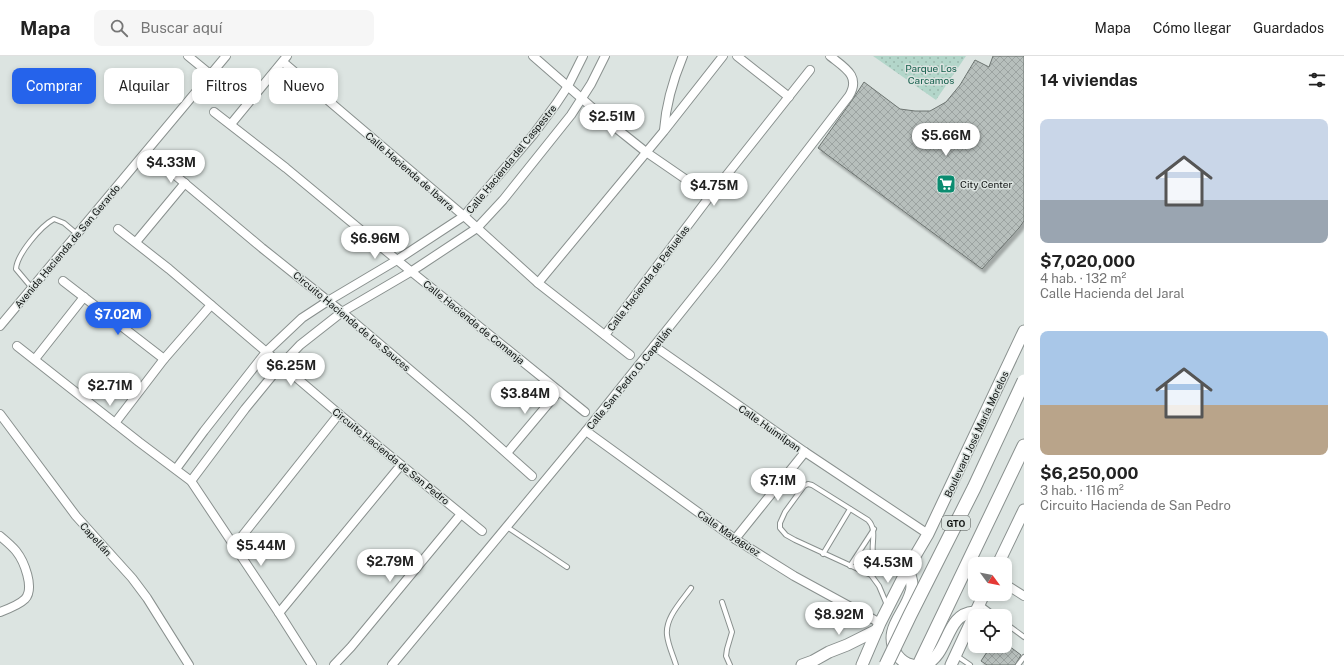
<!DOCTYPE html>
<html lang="es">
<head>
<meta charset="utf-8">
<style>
  body { margin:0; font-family:"Public Sans",sans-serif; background:#f6f6f6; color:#222; height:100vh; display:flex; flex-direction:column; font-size:15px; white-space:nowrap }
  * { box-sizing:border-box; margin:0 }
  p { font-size:13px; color:#767676 }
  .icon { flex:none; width:22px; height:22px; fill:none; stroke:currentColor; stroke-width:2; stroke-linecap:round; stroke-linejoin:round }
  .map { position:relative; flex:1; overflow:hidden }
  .panel { display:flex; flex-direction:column; background:#fff; width:320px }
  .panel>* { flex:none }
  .hud { position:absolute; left:12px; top:12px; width:380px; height:36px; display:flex; gap:8px }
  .needle { width:26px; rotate:122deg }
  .controls { position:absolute; left:968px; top:501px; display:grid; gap:8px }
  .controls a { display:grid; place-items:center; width:44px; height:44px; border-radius:8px; background:#fff; box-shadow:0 2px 6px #0003; font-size:20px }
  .price { position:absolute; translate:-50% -34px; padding:0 9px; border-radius:14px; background:#fff; color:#222; font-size:13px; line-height:26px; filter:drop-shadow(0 1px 2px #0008) }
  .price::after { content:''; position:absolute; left:50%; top:24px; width:12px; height:9px; margin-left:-6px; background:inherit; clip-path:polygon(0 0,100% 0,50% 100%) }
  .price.active { background:#2563eb; color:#fff }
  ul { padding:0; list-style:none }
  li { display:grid; align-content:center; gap:8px; height:212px; padding:0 16px }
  li span { display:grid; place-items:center; height:124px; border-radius:8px; color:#555 }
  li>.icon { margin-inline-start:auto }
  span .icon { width:72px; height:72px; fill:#fffc; stroke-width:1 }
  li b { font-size:17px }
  h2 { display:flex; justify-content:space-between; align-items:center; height:48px; padding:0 16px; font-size:17px }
  .tag { padding:0 14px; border-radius:8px; background:#fff; box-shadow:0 2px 6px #0003; font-size:14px; line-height:36px }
  .tag.active { background:#2563eb; color:#fff }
  header { display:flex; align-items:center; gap:24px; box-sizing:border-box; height:56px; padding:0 20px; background:#fff; border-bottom:1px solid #e0e0e0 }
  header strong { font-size:19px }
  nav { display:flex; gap:22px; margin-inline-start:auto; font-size:14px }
  .search { width:280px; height:36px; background:#f6f6f6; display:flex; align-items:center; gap:10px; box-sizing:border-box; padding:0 14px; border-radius:8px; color:#767676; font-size:15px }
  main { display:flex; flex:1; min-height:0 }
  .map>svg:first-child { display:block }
  .grass { fill:url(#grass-dots) }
  .building { fill:url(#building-cross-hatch); stroke:#6d7471; filter:url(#shadow) }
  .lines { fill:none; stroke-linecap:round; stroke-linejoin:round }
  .service-casing { stroke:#89908e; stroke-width:6 }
  .minor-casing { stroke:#89908e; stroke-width:10 }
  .tertiary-casing { stroke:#89908e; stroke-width:13 }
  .primary-casing { stroke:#89908e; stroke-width:15 }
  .service { stroke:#fff; stroke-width:4 }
  .minor { stroke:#fff; stroke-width:8 }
  .tertiary { stroke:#fff; stroke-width:11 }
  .primary { stroke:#fff; stroke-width:13 }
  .primary-bridge-casing { stroke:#89908e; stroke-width:15; stroke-linecap:butt }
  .primary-bridge { stroke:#fff; stroke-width:13 }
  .labels { text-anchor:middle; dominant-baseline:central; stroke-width:3; stroke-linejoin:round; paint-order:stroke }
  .shield { fill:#dce4e1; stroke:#4c504f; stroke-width:1 }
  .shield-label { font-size:9px; font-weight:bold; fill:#0e1110 }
  .park-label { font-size:10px; fill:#16604d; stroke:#dce4e1 }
  .street-label { font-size:10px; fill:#0e1110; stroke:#dce4e1 }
  .poi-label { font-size:10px; fill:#0e1110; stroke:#dce4e1; text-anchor:start }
</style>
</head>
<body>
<header>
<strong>Mapa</strong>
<div class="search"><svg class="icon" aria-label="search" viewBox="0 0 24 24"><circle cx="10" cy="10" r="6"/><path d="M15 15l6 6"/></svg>Buscar aquí</div>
<nav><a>Mapa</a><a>Cómo llegar</a><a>Guardados</a></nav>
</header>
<main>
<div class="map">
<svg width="1024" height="609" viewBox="0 0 1024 609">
  <defs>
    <pattern id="grass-dots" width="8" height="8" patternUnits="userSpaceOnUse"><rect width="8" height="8" fill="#b3d6ca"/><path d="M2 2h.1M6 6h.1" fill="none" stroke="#99b7ac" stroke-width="1.8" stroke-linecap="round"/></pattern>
    <pattern id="building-cross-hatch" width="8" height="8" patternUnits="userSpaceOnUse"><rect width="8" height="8" fill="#b7bfbc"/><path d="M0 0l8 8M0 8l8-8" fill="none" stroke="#9ca3a1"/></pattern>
    <filter id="shadow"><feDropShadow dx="2.5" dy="4" stdDeviation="1" flood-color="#0004"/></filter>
  </defs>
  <rect width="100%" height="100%" fill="#dce4e1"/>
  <polygon class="grass" points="873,0 966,0 936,44"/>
  <g class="building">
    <polygon points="993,0 1024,0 1024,165 1019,172 982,213 818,92 853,43 864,26 900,53 915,55 930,55 946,46 960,29 975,4 989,11"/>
    <polygon points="991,590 1009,590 1021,599 1015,609 987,609 981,605"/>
  </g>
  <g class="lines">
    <defs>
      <g id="service">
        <path d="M32,232L16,213C17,198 41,170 54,163L64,167L77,178"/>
        <polyline points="507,471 567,511"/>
        <polyline points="823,498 850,453"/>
        <polyline points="850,510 874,473"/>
        <polyline points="722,546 732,576 727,593 726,600 730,609"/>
        <polyline points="980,548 996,560"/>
        <path d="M887,549L879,530L871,519L795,484L786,479L780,472V467L785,456L804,430L808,428L812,429L868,464C881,477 864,499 880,506C891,511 900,505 910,502"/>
        <polyline points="1005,567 1024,581"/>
        <polyline points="957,600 970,609"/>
        <path d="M676,609C673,599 668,589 667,579C665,562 681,546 691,532"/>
        <polyline points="1018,609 1024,601"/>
      </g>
      <g id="minor">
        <polyline points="188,0 210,18"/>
        <polyline points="533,0 611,68 646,96 710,140"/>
        <polyline points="737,0 789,41"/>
        <polyline points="283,6 464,160 538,227 630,299"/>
        <polyline points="214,56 286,112 397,204 585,356"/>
        <polyline points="231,68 287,0"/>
        <path d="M664,74C666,48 673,24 683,0"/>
        <polyline points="169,114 262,192 342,256 468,363 532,420"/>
        <polyline points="118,173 169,213 339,358 482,475"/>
        <polyline points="136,186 185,127"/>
        <polyline points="63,225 164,303"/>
        <polyline points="538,227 664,75 723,0"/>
        <polyline points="0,270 226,0"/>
        <polyline points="605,279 710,140 810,14"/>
        <polyline points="17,290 139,386 191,425 279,557 312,609"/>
        <polyline points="654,290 805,396 928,478"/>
        <polyline points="35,303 84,241"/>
        <polyline points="0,358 76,460 132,522 147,542 189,609"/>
        <polyline points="115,367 164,303 211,249"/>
        <polyline points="586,375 735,483 794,520 880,567"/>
        <polyline points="507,397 559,335"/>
        <polyline points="176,413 204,375 266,296 302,262 328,245 397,204 464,160 533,79 556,48 568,30 583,0"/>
        <polyline points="191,425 245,353 281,309 300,289 342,256 412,215 477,172 503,144 571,59 591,28 605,0"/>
        <path d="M0,480C6,485 12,490 16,495C24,505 35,532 25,543C19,549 8,553 0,556"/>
        <polyline points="735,483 805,396"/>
        <polyline points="235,489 339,358"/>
        <polyline points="1005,528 1024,540"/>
        <polyline points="279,557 401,409"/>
        <polyline points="334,609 351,591 461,458"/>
        <path d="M392,609L586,375L718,210L849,40C861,20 845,12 830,0"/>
      </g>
      <g id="tertiary">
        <polyline points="998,508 1024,454"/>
        <path d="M908,512C910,520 914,528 911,536C905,559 882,573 897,599C901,604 905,608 912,609"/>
        <polyline points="802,609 813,605 829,596 847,589 877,574"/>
        <polyline points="862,609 880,567 908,512 928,478 1024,275"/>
        <path d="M925,609C950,597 945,558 974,556"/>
        <polyline points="951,609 984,538"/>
      </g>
      <polyline id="primary" points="919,609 1024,390"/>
    </defs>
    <use href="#service" class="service-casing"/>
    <use href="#minor" class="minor-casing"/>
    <use href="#tertiary" class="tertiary-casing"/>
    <use href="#primary" class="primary-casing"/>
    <use href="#service" class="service"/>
    <use href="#minor" class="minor"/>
    <use href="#tertiary" class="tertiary"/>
    <use href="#primary" class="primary"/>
    <defs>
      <polyline id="primary-bridge" points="886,609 910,559 974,432 1024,325"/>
    </defs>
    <use href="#primary-bridge" class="primary-bridge-casing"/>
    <use href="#primary-bridge" class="primary-bridge"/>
  </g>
  <defs>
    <symbol id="supermarket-square" viewBox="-11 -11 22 22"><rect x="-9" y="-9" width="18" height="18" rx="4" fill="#0b8c70" stroke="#dce4e1"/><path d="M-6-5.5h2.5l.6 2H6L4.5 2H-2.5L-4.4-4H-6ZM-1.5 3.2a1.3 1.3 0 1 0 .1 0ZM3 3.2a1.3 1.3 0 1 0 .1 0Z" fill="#fff"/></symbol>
  </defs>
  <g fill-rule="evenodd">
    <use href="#supermarket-square" x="935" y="117" width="22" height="22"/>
  </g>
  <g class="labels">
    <rect class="shield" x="942" y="460" width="28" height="14" rx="3"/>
    <g class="shield-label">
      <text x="956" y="467">GTO</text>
    </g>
    <g class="park-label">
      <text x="931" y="12">Parque Los<tspan x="931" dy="12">Carcamos</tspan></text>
    </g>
    <g class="street-label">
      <text transform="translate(511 103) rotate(-51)">Calle Hacienda del Caspestre</text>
      <text transform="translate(410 115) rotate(41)">Calle Hacienda de Ibarra</text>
      <text transform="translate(67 190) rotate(-50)">Avenida Hacienda de San Gerardo</text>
      <text transform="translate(648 222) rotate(-53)">Calle Hacienda de Peñuelas</text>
      <text transform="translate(352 265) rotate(40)">Circuito Hacienda de los Sauces</text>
      <text transform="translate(474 266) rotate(39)">Calle Hacienda de Comanja</text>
      <text transform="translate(629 322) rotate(-51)">Calle San Pedro O. Capellán</text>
      <text transform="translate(770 372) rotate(35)">Calle Huimilpan</text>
      <text transform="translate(976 378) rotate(-65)">Boulevard José María Morelos</text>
      <text transform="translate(391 400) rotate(39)">Circuito Hacienda de San Pedro</text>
      <text transform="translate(729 477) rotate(34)">Calle Mayagüez</text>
      <text transform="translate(96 483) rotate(48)">Capellán</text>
    </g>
    <g class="poi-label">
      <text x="960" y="128">City Center</text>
    </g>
  </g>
</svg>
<div class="controls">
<a><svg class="needle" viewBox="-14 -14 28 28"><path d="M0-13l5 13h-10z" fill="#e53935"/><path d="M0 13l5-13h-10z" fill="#767676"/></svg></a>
<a><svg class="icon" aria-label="locate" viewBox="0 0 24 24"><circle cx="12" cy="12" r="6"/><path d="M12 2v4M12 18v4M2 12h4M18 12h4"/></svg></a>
</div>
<b class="price" style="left:612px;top:82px">$2.51M</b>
<b class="price" style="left:946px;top:101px">$5.66M</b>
<b class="price" style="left:171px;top:128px">$4.33M</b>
<b class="price" style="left:714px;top:151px">$4.75M</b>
<b class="price" style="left:375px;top:204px">$6.96M</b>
<b class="price active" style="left:118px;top:280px">$7.02M</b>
<b class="price" style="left:291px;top:331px">$6.25M</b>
<b class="price" style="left:110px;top:351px">$2.71M</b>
<b class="price" style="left:525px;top:359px">$3.84M</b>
<b class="price" style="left:778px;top:446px">$7.1M</b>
<b class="price" style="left:261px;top:511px">$5.44M</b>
<b class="price" style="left:390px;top:527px">$2.79M</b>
<b class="price" style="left:888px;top:528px">$4.53M</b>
<b class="price" style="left:839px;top:580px">$8.92M</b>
<div class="hud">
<a class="tag active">Comprar</a>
<a class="tag">Alquilar</a>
<a class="tag">Filtros</a>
<a class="tag">Nuevo</a>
</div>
</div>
<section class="panel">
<h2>14 viviendas<svg class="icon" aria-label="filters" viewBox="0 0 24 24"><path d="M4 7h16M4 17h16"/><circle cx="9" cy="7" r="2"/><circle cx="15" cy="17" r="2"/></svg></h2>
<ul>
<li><span style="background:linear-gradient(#c9d6e8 65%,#9aa5b1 0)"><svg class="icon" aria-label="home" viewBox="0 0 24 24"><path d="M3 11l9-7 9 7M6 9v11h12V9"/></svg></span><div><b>$7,020,000</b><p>4 hab. · 132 m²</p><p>Calle Hacienda del Jaral</p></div></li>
<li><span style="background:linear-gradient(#a9c7e8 60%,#b9a48a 0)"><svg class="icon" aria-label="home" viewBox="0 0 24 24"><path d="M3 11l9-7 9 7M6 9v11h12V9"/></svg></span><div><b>$6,250,000</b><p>3 hab. · 116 m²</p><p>Circuito Hacienda de San Pedro</p></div></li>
</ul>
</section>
</main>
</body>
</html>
